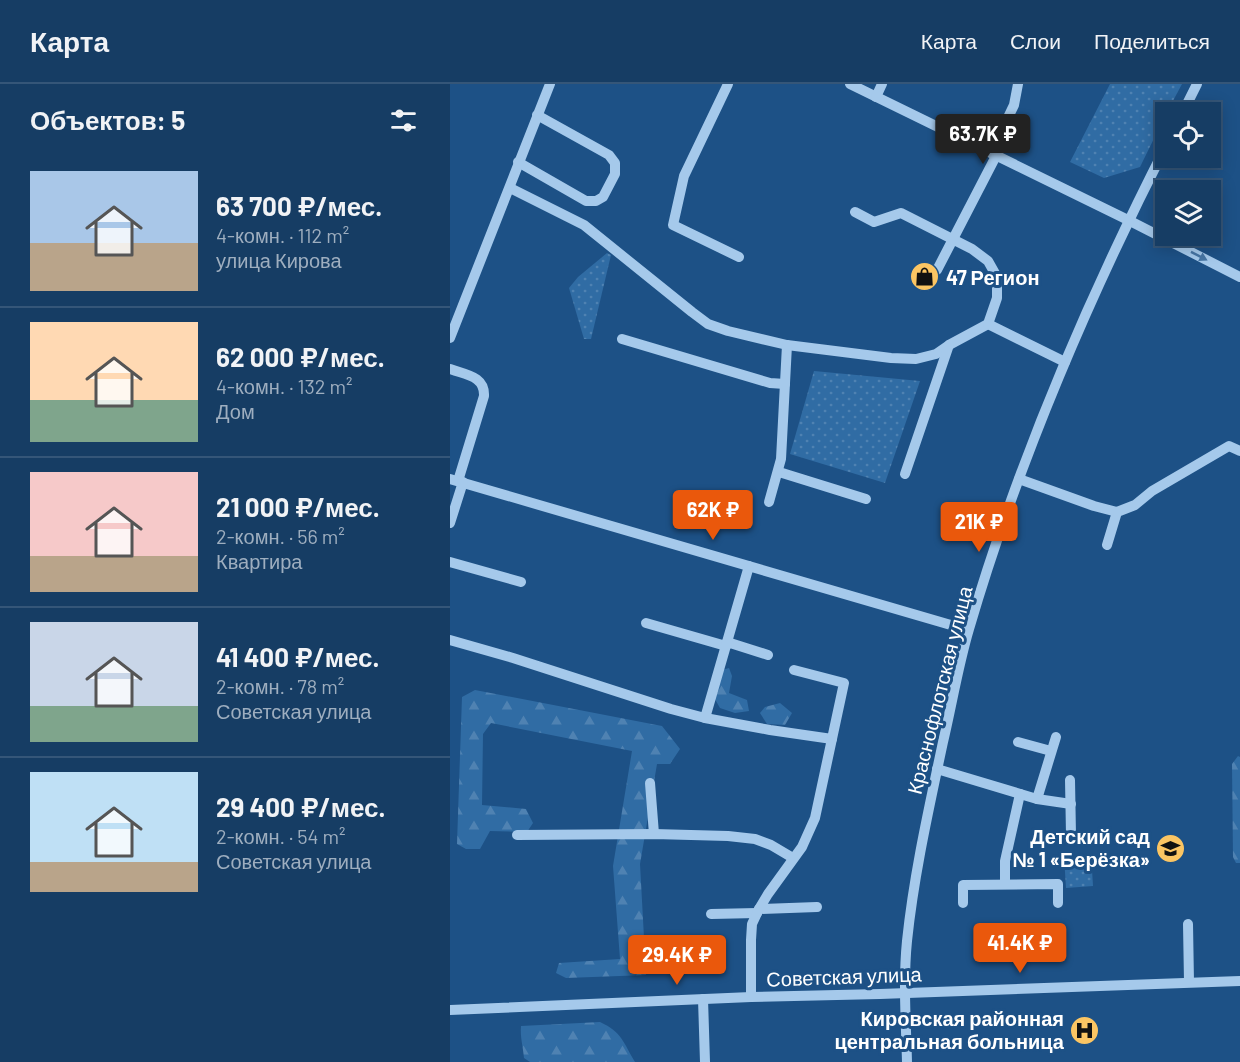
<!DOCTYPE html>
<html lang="ru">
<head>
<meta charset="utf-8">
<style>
  body { margin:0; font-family:Barlow,sans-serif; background:#1f446a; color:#f1f3f6; height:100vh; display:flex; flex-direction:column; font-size:22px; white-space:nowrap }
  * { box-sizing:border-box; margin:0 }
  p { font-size:20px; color:#9eaebf }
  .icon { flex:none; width:33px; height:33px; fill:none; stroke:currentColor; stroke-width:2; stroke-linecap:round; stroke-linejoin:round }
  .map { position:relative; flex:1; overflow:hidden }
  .side { display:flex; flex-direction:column; background:#163d64; width:450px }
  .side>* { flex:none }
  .controls { position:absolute; left:705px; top:18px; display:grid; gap:12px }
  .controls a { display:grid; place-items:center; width:66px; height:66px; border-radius:0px; background:#163d64; box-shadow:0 3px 15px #0003,0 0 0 2px #355678; font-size:30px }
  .price { position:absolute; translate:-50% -51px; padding:0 14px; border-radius:6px; background:#ea580c; color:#fff; font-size:20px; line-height:39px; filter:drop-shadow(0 2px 3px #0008) }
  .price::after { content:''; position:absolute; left:50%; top:36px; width:18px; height:14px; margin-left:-9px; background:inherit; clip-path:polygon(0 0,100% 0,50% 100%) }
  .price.current { background:#222; color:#fff }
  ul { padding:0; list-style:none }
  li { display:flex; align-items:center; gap:18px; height:150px; padding:0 30px }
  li+li { border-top:2px solid #355678 }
  li span { display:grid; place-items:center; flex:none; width:168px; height:120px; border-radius:0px; color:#555 }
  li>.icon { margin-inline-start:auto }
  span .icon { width:72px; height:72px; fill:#fffc; stroke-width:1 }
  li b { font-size:26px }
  h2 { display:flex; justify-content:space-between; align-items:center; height:72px; padding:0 30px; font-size:26px }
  header { display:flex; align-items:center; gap:36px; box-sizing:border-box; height:84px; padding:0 30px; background:#163d64; border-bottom:2px solid #355678 }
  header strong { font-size:28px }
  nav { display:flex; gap:33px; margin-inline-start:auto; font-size:21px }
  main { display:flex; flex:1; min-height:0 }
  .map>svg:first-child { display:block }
  .grass { fill:url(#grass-dots) }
  .forest { fill:url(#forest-firs) }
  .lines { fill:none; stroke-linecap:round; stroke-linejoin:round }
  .minor { stroke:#a5c9eb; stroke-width:10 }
  .oneway { fill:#4675a4 }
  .labels { text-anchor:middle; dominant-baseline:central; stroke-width:6; stroke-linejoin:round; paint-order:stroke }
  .poi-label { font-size:20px; font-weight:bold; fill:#fff; stroke:#1d5186; text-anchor:end }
  .street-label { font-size:20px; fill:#fff; stroke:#1d5186 }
</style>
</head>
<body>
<header>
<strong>Карта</strong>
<nav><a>Карта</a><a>Слои</a><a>Поделиться</a></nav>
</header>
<main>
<section class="side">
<h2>Объектов: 5<svg class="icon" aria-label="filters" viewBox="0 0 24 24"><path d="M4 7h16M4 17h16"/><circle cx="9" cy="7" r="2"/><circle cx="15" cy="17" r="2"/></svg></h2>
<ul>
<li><span style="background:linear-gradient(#a9c7e8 60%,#b9a48a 0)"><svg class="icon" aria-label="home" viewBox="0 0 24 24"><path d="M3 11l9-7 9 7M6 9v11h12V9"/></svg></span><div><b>63 700 ₽/мес.</b><p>4-комн. · 112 m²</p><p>улица Кирова</p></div></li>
<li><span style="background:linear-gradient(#ffd9b3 65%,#7fa58c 0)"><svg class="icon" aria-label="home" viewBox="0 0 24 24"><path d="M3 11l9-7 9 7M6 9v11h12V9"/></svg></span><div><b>62 000 ₽/мес.</b><p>4-комн. · 132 m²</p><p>Дом</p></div></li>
<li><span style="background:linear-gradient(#f6c9c9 70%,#b9a48a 0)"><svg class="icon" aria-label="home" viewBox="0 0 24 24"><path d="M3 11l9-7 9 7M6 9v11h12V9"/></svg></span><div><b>21 000 ₽/мес.</b><p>2-комн. · 56 m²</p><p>Квартира</p></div></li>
<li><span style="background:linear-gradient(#c9d6e8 70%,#7fa58c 0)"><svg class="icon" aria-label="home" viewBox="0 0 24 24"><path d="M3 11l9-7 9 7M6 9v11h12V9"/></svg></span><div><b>41 400 ₽/мес.</b><p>2-комн. · 78 m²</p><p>Советская улица</p></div></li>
<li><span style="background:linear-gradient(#bfe0f5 75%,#b9a48a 0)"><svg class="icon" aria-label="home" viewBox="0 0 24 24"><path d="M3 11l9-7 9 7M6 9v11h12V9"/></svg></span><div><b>29 400 ₽/мес.</b><p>2-комн. · 54 m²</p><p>Советская улица</p></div></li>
</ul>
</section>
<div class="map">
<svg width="790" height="978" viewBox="0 0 790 978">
  <defs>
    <pattern id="grass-dots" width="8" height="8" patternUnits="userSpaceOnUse" patternTransform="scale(1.5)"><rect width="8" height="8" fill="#306ca4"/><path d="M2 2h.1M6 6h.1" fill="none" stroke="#4f82b2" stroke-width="1.8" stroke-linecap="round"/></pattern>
    <pattern id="forest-firs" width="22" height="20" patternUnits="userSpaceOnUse" patternTransform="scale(1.5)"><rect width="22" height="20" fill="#306ca4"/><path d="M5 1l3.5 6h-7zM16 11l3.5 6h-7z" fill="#4f82b2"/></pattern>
  </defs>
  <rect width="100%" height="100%" fill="#1d5186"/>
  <g class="grass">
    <polygon points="660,0 732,0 717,28 716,28 715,32 690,83 654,94 620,78"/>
    <polygon points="157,169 161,171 141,255 134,255 119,204 128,193"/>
    <polygon points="364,287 470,297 435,399 340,370"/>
    <polygon points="641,771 643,802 616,804 614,772"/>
  </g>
  <g class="forest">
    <polygon points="279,584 282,592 279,609 297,616 299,627 285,629 270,624 262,610 272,586"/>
    <polygon points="25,606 212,642 230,665 220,680 207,680 190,780 196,891 116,894 106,889 109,879 170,875 163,782 182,667 41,639 33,650 32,721 76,725 83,739 77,748 40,747 30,765 16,765 7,760 12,613"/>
    <polygon points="330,619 342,629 335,641 317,640 310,629 315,623"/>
    <polygon points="788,672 790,673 790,779 786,779 783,773 782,680"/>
    <path d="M150,938C172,948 173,958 185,978H80L74,974C73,962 70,953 71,942Z"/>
  </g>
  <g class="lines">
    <g class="minor">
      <polyline points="278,0 234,92 223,141 289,173"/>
      <polyline points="400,0 678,136 790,193"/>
      <polyline points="426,13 432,0"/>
      <polyline points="733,28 747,0"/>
      <polyline points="541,69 564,21 568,0"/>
      <polyline points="68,78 136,117 146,117 153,113 165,90 165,79 159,71 87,31"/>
      <polyline points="60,104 134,141 242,228 258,240 278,247 337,261 441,274 466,275 486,270 499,261 538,240 547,214 547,193 538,177 522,165 451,129 424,138 405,128"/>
      <polyline points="487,186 546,72"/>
      <polyline points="538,240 615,278"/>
      <polyline points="0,254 100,0"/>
      <polyline points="172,255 320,299 335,300"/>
      <path d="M0,285C16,291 35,292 34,312L8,397"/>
      <polyline points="329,388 416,415"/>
      <polyline points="455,390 499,261"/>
      <polyline points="0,395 518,546"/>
      <polyline points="569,395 644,422 667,428"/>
      <polyline points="319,418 331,375 337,261"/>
      <polyline points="0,439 13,398"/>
      <polyline points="657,461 667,428 685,421 702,407 779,362 790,367"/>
      <polyline points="0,478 71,498"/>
      <polyline points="196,539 276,562"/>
      <polyline points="0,556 63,574 221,625 255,634 320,646 382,655"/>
      <polyline points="277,558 318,571"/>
      <polyline points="255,634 299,482"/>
      <polyline points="568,658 601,667"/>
      <polyline points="487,685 587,715 621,720"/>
      <polyline points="620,696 621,751"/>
      <polyline points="200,699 204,750"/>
      <polyline points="587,715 606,653"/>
      <polyline points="67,751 204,750 278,752 305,755 321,761 343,774"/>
      <polyline points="555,800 555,777 570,710"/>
      <polyline points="513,819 513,801 608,800 608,819"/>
      <polyline points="309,825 367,823"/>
      <polyline points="261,830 307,829"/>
      <polyline points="738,840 739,898"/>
      <polyline points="301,913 301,856 302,840 309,825 318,810 352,763 365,734 394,599 344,586"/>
      <polyline points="253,915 255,978"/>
      <polyline points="0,926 301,913 430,910 790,897"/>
      <path d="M457,978C456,938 453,897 457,857C464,790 479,724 493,658C502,620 508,582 519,545C568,378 637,217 716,62"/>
    </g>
  </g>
  <defs><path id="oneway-solid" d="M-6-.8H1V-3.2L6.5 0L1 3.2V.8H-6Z" transform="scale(1.5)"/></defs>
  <use class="oneway" href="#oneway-solid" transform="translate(749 172) rotate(27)"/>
  <defs>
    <symbol id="shop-disc" viewBox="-11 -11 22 22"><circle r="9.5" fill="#fbc563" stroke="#1d5186"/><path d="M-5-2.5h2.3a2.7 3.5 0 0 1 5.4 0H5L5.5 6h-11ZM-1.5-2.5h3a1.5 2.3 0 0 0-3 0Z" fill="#111"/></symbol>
    <symbol id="school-disc" viewBox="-11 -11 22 22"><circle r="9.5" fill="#fbc563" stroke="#1d5186"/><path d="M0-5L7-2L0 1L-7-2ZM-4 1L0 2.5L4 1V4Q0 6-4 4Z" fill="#111"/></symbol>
    <symbol id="hospital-disc" viewBox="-11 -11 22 22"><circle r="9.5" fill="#fbc563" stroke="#1d5186"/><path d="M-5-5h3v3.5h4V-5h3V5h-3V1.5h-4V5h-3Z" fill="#111"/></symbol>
  </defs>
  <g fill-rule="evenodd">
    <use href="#shop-disc" x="458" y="176" width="33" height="33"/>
    <use href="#school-disc" x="704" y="748" width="33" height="33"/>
    <use href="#hospital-disc" x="618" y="930" width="33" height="33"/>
  </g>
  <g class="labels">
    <g class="poi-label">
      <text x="496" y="193" text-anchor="start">47 Регион</text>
      <text x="700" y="752">Детский сад<tspan x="700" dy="23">№ 1 «Берёзка»</tspan></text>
      <text x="614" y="934">Кировская районная<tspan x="614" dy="23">центральная больница</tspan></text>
    </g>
    <g class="street-label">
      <text transform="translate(489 606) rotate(-76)">Краснофлотская улица</text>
      <text transform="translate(394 892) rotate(-2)">Советская улица</text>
    </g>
  </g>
</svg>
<div class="controls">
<a><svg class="icon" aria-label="locate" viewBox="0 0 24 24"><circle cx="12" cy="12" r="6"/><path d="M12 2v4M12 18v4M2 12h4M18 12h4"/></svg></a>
<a><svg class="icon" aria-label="layers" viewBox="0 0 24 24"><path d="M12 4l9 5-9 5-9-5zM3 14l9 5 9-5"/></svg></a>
</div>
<b class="price current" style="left:533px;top:81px">63.7K ₽</b>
<b class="price" style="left:263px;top:457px">62K ₽</b>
<b class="price" style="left:529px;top:469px">21K ₽</b>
<b class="price" style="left:570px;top:890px">41.4K ₽</b>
<b class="price" style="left:227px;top:902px">29.4K ₽</b>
</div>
</main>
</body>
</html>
